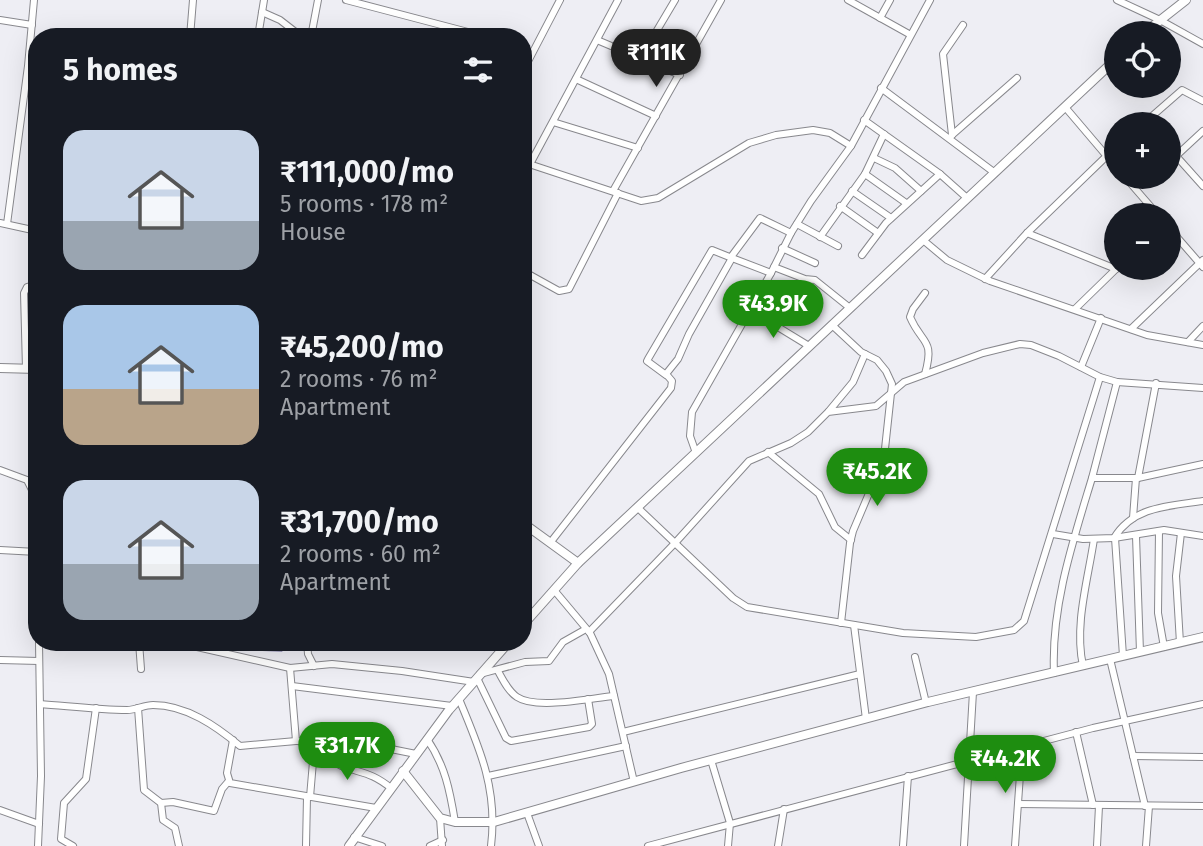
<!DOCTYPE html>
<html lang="en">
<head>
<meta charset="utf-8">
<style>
  body { margin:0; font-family:"Fira Sans",sans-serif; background:#242831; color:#f1f3f6; height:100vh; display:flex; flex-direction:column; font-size:26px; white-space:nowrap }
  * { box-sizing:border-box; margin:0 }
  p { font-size:23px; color:#9ea1a6 }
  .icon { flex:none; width:38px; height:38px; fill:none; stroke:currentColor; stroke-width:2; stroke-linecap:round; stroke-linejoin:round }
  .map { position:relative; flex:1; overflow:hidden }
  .side { position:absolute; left:28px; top:28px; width:504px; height:623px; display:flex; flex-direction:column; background:#171b24; border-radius:28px; box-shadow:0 7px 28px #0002 }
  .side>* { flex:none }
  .buttons { position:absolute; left:1104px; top:21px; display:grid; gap:14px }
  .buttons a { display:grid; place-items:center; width:77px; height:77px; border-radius:50%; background:#171b24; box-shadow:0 7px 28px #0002; font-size:35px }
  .price { position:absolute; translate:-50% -60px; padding:0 16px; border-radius:24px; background:#1e8d10; color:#fff; font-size:23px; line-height:46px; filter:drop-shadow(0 2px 4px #0008) }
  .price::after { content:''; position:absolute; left:50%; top:42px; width:21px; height:16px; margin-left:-10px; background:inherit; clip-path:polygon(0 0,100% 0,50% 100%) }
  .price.selected { background:#222; color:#fff }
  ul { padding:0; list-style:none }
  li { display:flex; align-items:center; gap:21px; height:175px; padding:0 35px }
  li span { display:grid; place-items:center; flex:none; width:196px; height:140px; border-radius:21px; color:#555 }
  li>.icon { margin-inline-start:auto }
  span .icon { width:84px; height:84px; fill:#fffc; stroke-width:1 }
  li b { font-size:30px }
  h2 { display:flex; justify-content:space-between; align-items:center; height:84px; padding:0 35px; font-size:30px }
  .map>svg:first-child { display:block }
  .water { fill:#a09dbe }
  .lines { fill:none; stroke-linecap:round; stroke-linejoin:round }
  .street-casing { stroke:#88888d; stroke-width:8 }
  .secondary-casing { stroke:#88888d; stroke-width:10 }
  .street { stroke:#fff; stroke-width:6 }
  .secondary { stroke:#fff; stroke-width:8 }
</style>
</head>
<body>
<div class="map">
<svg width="1203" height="846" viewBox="0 0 1203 846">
  <rect width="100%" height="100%" fill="#eeeef4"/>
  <polygon class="water" points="250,642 288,642 282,652 262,651"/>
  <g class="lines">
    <defs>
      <g id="street">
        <polyline points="346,0 487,37"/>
        <polyline points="848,0 909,34"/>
        <polyline points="1117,0 1160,20 1203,44"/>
        <polyline points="262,12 280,20 302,37"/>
        <polyline points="880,18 890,0"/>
        <polyline points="0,20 32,25"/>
        <polyline points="190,34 210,37"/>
        <polyline points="190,37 193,0"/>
        <polyline points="258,37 264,0"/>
        <polyline points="311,37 318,0"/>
        <polyline points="597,40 680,75"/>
        <polyline points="640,59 675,0"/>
        <polyline points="523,71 560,0"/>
        <polyline points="576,79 656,116"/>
        <polyline points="881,88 995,173"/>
        <polyline points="1065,107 1116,167"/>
        <polyline points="864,120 940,174 967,198"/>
        <polyline points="553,122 638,148"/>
        <polyline points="1143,124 1182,90 1203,101"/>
        <polyline points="952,135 943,54 963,25"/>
        <polyline points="952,135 1017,78"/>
        <polyline points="1169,148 1203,186"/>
        <polyline points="1176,156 1203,131"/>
        <polyline points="874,158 895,168 921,191"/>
        <polyline points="523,162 641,201 658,198 749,143 776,135 813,130 830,133 851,146"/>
        <polyline points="530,164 618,0"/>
        <polyline points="865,174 906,203"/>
        <polyline points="1125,177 1158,215"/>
        <polyline points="613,191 721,0"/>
        <polyline points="852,191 891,218"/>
        <polyline points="840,206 878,233"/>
        <polyline points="0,223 37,231"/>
        <polyline points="7,224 28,66 34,0"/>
        <polyline points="797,224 838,246"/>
        <polyline points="1169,228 1203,267"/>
        <polyline points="1027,233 1116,269"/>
        <polyline points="820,237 865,174 884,134"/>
        <polyline points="923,240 947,260 990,281 1147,335 1203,345"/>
        <polyline points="782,248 815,263"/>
        <polyline points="862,255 886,223 940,174"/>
        <polyline points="731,257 760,218 791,233"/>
        <polyline points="774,267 805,279 815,280 850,308"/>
        <polyline points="523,271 559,291 569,289 618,193"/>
        <polyline points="985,279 1027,233 1116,147"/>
        <polyline points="1075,309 1116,269"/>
        <polyline points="750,310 809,346"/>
        <polyline points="832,325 861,352 877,360 886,371 892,384 884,458 853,531 850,543 841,623"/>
        <polyline points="1131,329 1203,260"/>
        <polyline points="1188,342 1203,326"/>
        <polyline points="1081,367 1101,318"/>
        <polyline points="26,369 24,293 27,287 37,284"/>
        <path d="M925,374C935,338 922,345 910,317L913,309L925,293"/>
        <polyline points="666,375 647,361 648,359 712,250 732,258"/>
        <polyline points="1156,383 1138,478 1092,478 1117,382 1203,388"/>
        <polyline points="829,411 853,382 865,354"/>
        <polyline points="768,452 819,494 835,527 851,540"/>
        <polyline points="696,453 690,436 692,412 771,273 791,233 811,201 851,146 930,0"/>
        <polyline points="0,470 27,480 37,500"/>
        <polyline points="1138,478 1203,464"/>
        <polyline points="637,507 733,598 747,607 903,633 976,637 1014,630 1024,621 1100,377"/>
        <polyline points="1133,518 1136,478"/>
        <polyline points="1159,531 1158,613 1164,647"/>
        <polyline points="1053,534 1083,539 1114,538 1164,530 1203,536"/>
        <polyline points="1136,536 1140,652"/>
        <path d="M1114,538C1133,506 1170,506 1203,501"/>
        <polyline points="1115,538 1123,656"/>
        <polyline points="550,543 671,388 672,381 666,374 678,359 689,334 732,258 771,273"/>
        <polyline points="0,550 37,552"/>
        <polyline points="554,590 590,633 609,674 634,782"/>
        <polyline points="854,625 866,719"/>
        <polyline points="589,632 675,543 749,461 791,443 808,432 828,412 876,406 904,382 983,353 1020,344 1031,345 1059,356 1100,377 1117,382"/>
        <polyline points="139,642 141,669"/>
        <polyline points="175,642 290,668 332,664 402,671 474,682"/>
        <polyline points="307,642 308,654 314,666"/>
        <polyline points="1180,643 1176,576 1181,533"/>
        <polyline points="915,657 926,703"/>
        <polyline points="1110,659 1145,806"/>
        <polyline points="0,660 39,661"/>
        <path d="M1083,666C1074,625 1088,580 1094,539"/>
        <polyline points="290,668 296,741 361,743 416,754"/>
        <path d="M498,671C503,680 508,691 517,697C536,710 591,698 614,696"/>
        <path d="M1054,673C1051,606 1073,541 1092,478"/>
        <polyline points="480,674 525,662 549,661 563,642 586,629"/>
        <polyline points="477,678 506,738 511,741 589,727 592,724 588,699"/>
        <polyline points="292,686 452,706"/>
        <path d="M459,699C480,749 498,790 491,846"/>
        <path d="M40,704C68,706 98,710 127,710C136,710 144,705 153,705C186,705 216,726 240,746L296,741"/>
        <polyline points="138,708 144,790 161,803 163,820 175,828 179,846"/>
        <polyline points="623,732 860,674"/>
        <polyline points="1076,732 1093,805"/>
        <path d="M427,739C445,765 450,791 455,822"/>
        <polyline points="233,740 227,773 230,783 376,808"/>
        <path d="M313,751C329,753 331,762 344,767C365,774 372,773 391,788"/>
        <polyline points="1133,756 1203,757"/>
        <polyline points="711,760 730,823 728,846"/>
        <polyline points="488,776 626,746"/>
        <polyline points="310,797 314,750"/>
        <polyline points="161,803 173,802 214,811 222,789 228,782"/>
        <polyline points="1018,804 1203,806"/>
        <polyline points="0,810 39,824"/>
        <polyline points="527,813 539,846"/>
        <polyline points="440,818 442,846"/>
        <polyline points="354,837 382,846"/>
        <polyline points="38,846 41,776 39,642"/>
        <polyline points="73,846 61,839 64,803 86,779 96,708"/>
        <polyline points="306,846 307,797"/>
        <polyline points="430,846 443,840"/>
        <polyline points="648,846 1093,728 1203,704"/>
        <polyline points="778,846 784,809"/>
        <polyline points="903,846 908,776"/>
        <polyline points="964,846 973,692"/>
        <polyline points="1015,846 1022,746"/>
        <polyline points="1097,846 1099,806"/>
        <polyline points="1146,846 1149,806"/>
      </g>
      <g id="secondary">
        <polyline points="1144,33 1186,0"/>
        <polyline points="0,368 37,369"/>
        <polyline points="523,523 578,563"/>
        <polyline points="523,625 578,563 1116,59"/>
        <polyline points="403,771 440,818 455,822 494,822 681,768 928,702 1203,637"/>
        <polyline points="349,846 449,710 509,642"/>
      </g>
    </defs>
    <use href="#street" class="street-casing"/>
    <use href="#secondary" class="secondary-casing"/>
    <use href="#street" class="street"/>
    <use href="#secondary" class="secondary"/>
  </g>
</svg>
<div class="buttons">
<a><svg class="icon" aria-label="locate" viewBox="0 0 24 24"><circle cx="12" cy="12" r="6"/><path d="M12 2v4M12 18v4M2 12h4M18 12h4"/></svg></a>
<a>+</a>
<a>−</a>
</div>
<b class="price selected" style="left:656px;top:89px">₹111K</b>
<b class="price" style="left:773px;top:340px">₹43.9K</b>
<b class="price" style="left:877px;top:508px">₹45.2K</b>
<b class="price" style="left:347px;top:782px">₹31.7K</b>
<b class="price" style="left:1005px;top:795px">₹44.2K</b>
<section class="side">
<h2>5 homes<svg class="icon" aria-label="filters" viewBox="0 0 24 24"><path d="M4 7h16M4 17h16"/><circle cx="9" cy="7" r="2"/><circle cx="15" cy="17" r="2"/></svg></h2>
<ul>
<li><span style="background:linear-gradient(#c9d6e8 65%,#9aa5b1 0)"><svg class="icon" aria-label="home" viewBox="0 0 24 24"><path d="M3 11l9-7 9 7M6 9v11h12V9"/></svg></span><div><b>₹111,000/mo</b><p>5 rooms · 178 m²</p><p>House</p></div></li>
<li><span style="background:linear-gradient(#a9c7e8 60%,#b9a48a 0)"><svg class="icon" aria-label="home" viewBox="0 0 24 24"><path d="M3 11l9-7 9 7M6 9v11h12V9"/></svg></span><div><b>₹45,200/mo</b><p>2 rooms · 76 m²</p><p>Apartment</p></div></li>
<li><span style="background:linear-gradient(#c9d6e8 60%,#9aa5b1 0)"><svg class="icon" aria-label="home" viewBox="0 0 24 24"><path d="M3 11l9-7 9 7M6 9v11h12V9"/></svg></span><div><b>₹31,700/mo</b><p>2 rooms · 60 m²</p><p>Apartment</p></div></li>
</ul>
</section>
</div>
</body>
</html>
